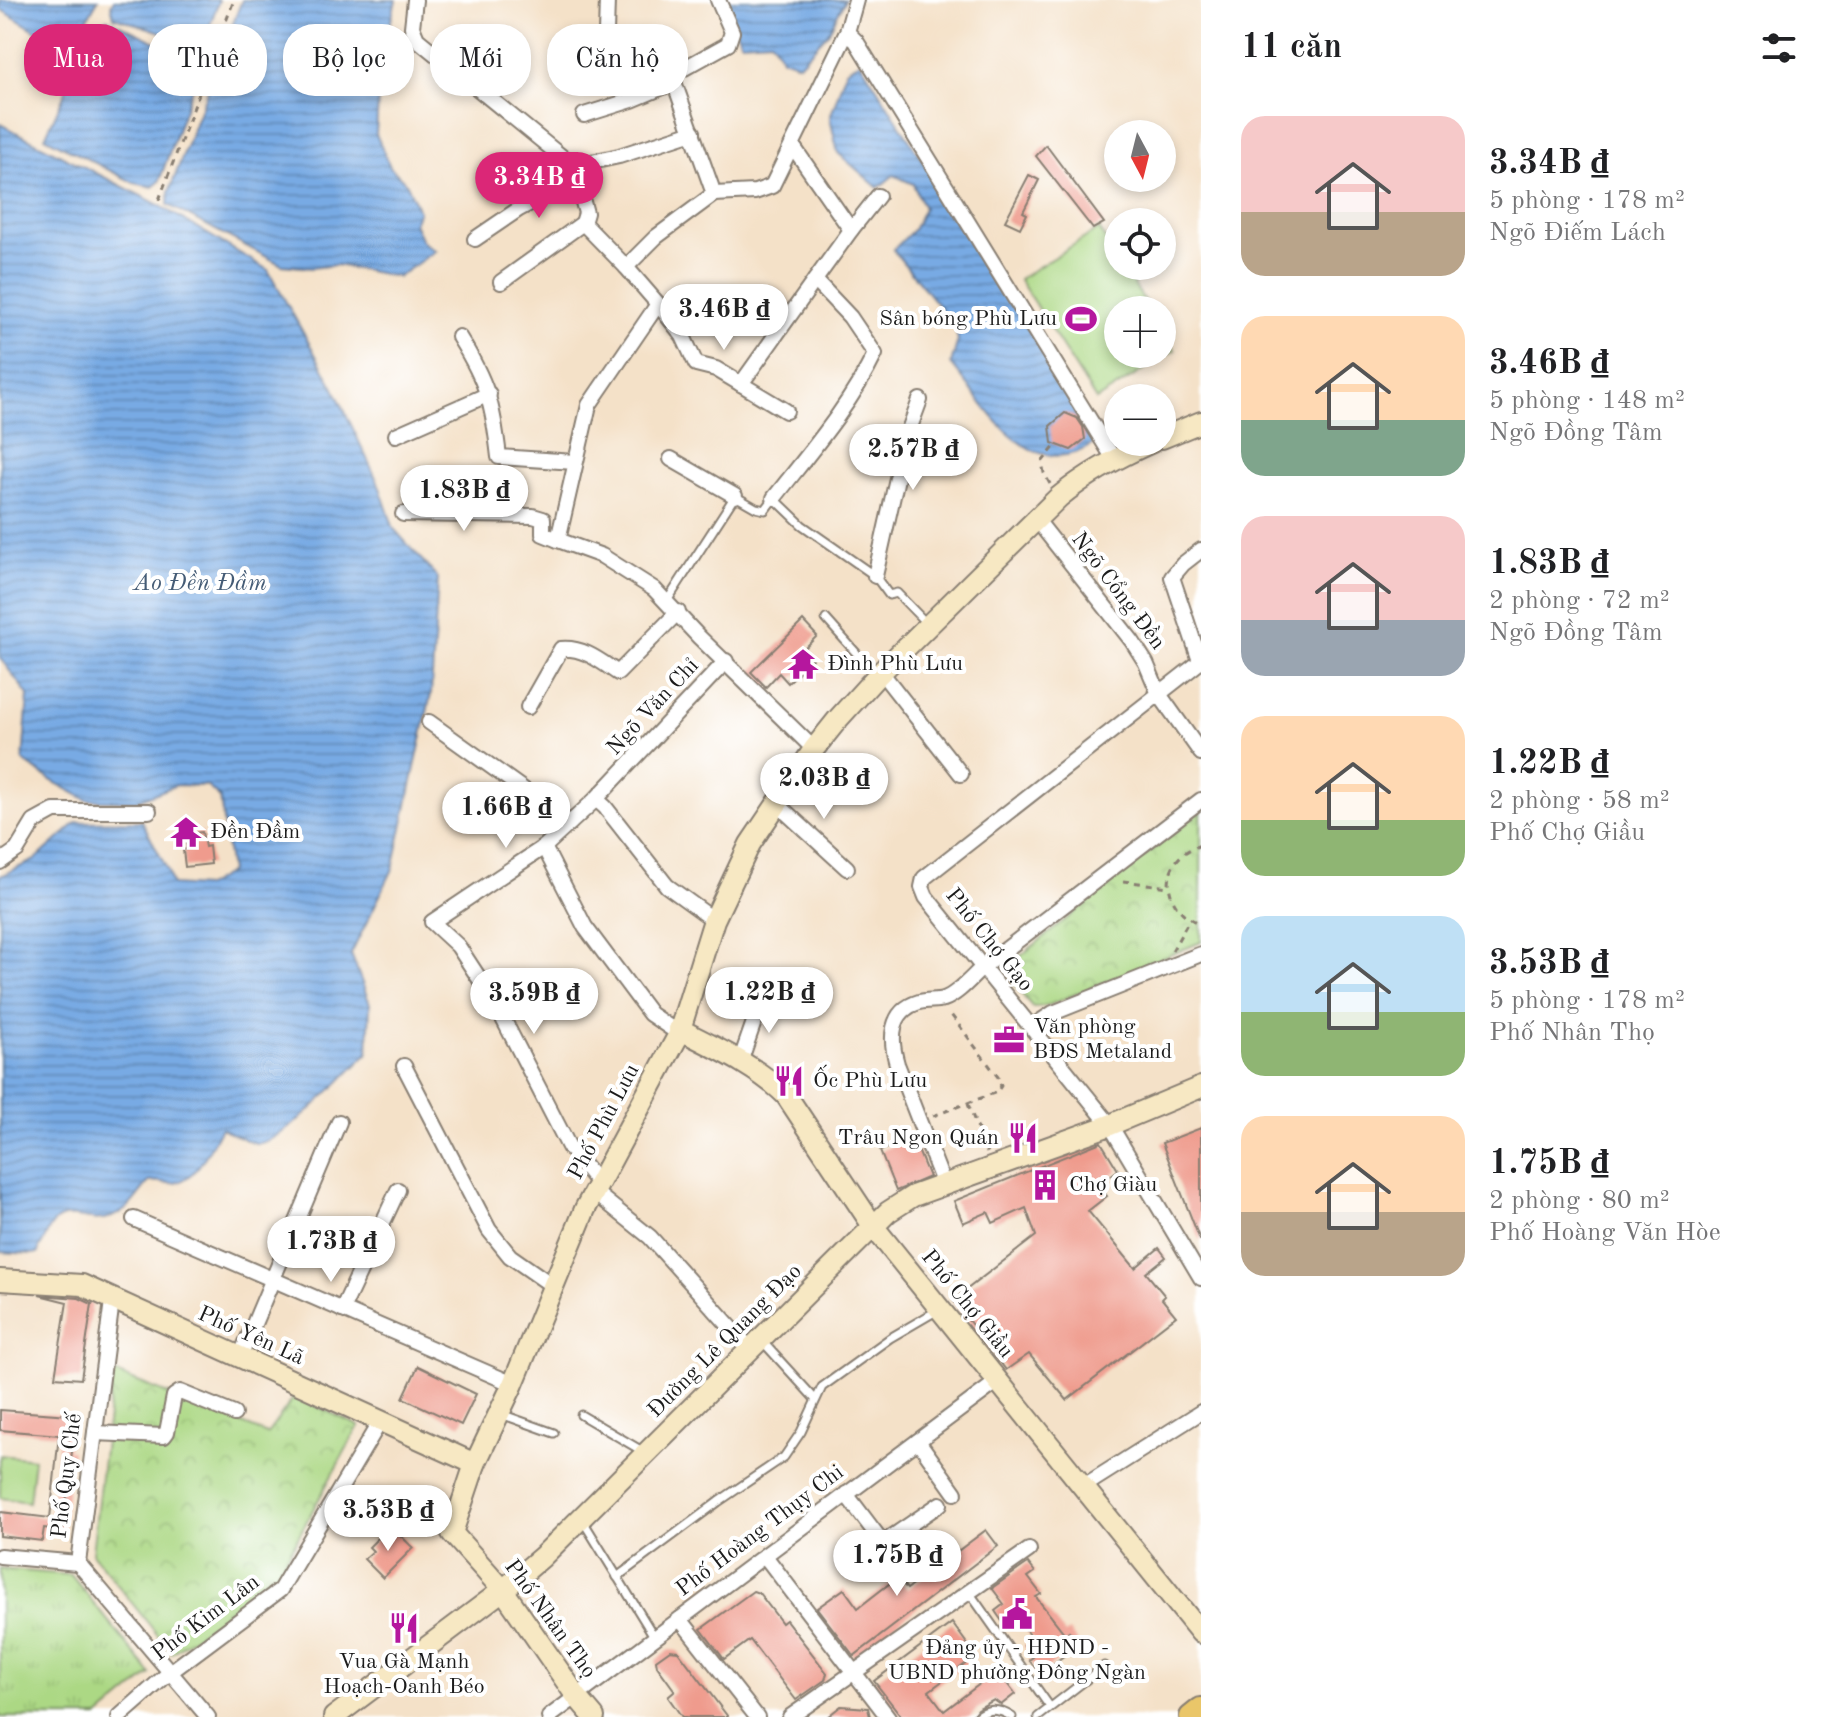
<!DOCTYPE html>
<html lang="vi">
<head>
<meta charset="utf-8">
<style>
  body { margin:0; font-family:"Old Standard TT",serif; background:#f6f6f6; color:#202124; height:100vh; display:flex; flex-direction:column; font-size:30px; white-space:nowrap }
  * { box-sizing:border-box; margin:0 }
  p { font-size:26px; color:#757577 }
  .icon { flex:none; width:44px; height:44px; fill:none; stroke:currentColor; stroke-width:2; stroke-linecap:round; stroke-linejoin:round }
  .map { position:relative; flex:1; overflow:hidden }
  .details { display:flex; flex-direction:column; background:#fff; width:640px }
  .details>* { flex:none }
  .top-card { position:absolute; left:24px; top:24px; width:760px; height:72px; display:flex; gap:16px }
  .needle { width:52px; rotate:173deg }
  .controls { position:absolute; left:1104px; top:120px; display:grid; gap:16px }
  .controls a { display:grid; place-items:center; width:72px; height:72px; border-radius:50%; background:#fff; box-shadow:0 4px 12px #0003; font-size:40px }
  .price { position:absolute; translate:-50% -68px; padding:0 18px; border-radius:28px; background:#fff; color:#222; font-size:26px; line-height:52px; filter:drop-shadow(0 2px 4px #0008) }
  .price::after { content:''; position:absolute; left:50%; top:48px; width:24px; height:18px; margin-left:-12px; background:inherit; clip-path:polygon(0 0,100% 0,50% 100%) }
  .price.selected { background:#db2777; color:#fff }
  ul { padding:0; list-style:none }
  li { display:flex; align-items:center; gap:24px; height:200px; padding:0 40px }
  li span { display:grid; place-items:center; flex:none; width:224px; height:160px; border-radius:24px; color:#555 }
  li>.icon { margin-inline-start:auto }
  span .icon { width:96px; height:96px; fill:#fffc; stroke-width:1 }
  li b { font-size:34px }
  h2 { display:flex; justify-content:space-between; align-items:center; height:96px; padding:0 40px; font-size:34px }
  .tag { padding:0 28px; border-radius:32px; background:#fff; box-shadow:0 4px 12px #0003; font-size:28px; line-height:72px }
  .tag.selected { background:#db2777; color:#fff }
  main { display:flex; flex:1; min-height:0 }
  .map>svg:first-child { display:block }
  .grass { fill:url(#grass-tufts); stroke:#647a50; stroke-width:2 }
  .park { fill:url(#park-crowns); stroke:#647a50; stroke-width:2 }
  .pitch { fill:#acd884; stroke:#647a50; stroke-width:2 }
  .water { fill:url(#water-rules); stroke:#4a6380; stroke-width:2 }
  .building { fill:#ef9b8d }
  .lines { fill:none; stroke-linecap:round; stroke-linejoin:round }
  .lane-casing { stroke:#887e72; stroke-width:11 }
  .street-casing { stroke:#887e72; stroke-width:18 }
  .secondary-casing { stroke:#887e72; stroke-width:24 }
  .primary-casing { stroke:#887e72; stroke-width:26 }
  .path { stroke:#887e72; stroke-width:3; stroke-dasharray:6 6; stroke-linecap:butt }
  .lane { stroke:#fff; stroke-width:7 }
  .street { stroke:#fff; stroke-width:14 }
  .secondary { stroke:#f7e8c3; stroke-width:20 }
  .primary { stroke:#eac669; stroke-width:22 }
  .labels { text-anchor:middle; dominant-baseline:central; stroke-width:8; stroke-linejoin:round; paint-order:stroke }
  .poi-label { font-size:22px; fill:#1c1c1c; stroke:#fff; text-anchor:start }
  .street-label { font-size:22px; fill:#1c1c1c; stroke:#fff }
  .water-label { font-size:24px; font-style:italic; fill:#455c76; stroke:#fff }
</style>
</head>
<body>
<main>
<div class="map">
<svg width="1201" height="1717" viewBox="0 0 1201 1717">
  <defs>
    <pattern id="grass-tufts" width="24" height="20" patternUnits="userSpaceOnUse" patternTransform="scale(2)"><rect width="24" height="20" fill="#acd884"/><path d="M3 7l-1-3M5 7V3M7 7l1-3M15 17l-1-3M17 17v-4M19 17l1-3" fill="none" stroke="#93b971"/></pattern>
    <pattern id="park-crowns" width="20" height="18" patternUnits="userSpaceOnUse" patternTransform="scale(2)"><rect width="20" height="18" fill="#acd884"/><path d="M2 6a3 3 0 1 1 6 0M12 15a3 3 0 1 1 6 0" fill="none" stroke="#93b971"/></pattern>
    <pattern id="water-rules" width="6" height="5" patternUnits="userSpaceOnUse" patternTransform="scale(2)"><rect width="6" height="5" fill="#78aae4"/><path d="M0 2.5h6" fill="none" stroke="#628ab8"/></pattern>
  </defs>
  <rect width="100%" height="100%" fill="#fff"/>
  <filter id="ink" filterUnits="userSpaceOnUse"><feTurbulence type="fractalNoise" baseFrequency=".0125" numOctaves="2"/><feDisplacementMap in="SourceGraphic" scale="16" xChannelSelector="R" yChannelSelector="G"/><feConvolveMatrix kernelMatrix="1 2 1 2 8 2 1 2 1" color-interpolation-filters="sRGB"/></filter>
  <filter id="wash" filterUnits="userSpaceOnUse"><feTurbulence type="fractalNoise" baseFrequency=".006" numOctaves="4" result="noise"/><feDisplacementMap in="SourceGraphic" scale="32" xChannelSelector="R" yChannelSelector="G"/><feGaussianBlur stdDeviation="1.8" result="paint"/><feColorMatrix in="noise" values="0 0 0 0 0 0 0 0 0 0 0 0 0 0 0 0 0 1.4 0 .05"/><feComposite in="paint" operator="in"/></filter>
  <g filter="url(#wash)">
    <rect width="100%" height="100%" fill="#f4e1c8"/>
    <polygon class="grass" points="0,1569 71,1575 151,1674 99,1717 0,1717"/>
    <g class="park">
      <path d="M1201,811V942L1047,1006L1032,1007C1022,993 1004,978 1013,962Z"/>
      <polygon points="113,1372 267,1434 295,1396 359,1426 275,1579 172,1653 92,1553"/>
    </g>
    <g class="pitch">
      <polygon points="1099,229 1118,259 1118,266 1122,266 1150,310 1118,310 1118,354 1162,354 1162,329 1175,350 1096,400 1019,279"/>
      <polygon points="0,1455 34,1459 29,1502 0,1498"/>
    </g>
    <g class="water">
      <polygon points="0,0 98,0 71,48 63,47 0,9"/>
      <polygon points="114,0 219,0 206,36 199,44 114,17 111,5"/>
      <polygon points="242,0 396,0 380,66 376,134 390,167 407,184 419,211 414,223 422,241 435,251 398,277 337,265 311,268 282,265 168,205 169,192"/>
      <polygon points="722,0 845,0 828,33 799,64 782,58 771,40 741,42"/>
      <polygon points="107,19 194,60 197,74 159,182 153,187 134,183 45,137 95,27"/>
      <path d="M860,61L1098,441C1030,489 990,410 951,364L958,340L955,326L893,250L913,230L924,208L913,184L894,175L878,188L838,153L830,118L846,70Z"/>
      <path d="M0,124L157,204L268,270L333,386L378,482L394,529L438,578L431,694L393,869L351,954L370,1004L368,1053C348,1072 281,1146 256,1143C245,1141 232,1133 221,1128C210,1147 199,1177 175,1183C166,1184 158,1180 149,1182C137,1195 130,1211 112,1217C86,1227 59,1200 46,1236C43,1244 39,1245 38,1253L33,1254L0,1252V876L35,860L77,822L142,821L168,871L172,885L205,887L230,872L220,798L207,786L177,785L136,801L87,800L52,781L23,761L28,695L0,658Z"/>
    </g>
    <g id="blocks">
      <g class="building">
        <polygon points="1046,145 1104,223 1093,229 1036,156"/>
        <polygon points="1029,175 1039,180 1023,212 1027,214 1020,228 1005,221"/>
        <polygon points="1065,413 1077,418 1083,427 1085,439 1071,450 1052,443 1050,426"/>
        <polygon points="803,621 817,636 803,650 812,659 788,683 779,673 766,687 751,672"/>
        <polygon points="202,832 205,847 209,846 211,864 185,867 183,850 187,849 185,834"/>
        <polygon points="1201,1128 1201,1240 1200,1240 1162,1143"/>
        <polygon points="913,1138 929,1177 896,1191 880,1151"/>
        <polygon points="1101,1142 1118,1170 1098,1185 1107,1196 1088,1211 1135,1268 1159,1248 1166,1257 1146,1273 1165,1296 1162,1299 1176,1316 1067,1400 1029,1354 1006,1370 953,1300 1036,1236 1026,1208 993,1223 988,1212 963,1223 954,1201"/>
        <polygon points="39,1295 79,1298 92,1304 81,1379 55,1377 67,1302"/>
        <polygon points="418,1366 476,1394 461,1425 403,1398"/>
        <polygon points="0,1410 70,1415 68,1451 72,1451 63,1530 44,1528 42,1541 0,1536 0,1512 50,1518 59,1435 0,1430"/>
        <polygon points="394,1529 413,1548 383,1578 364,1559 373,1551 369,1547 380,1536 383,1539"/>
        <polygon points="986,1530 998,1546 854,1656 817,1608 844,1589 858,1608 898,1577 907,1589"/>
        <polygon points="1028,1563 1035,1572 1028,1577 1041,1594 1036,1597 1065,1634 1069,1631 1079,1644 1040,1674 1029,1660 1033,1657 1024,1646 1033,1639 1021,1623 1012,1629 1006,1622 1004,1624 995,1611 1004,1604 992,1588"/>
        <polygon points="753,1591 759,1593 782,1623 786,1620 827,1673 825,1680 796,1700 750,1640 724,1659 701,1629"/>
        <polygon points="952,1623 976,1656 929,1691 944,1711 981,1683 979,1680 995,1668 1015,1694 1001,1705 994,1700 977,1709 971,1717 902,1717 874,1681"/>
        <polygon points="670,1650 678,1651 728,1717 682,1717 668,1697 675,1691 657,1666 656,1660"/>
        <polygon points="841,1706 868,1708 870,1717 827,1717"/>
      </g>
    </g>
  </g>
  <g filter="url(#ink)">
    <use href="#blocks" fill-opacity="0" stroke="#887e72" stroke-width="2"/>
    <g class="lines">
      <defs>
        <g id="lane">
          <polyline points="667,601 735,496 756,508 765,510 774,498 802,525 875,576 889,595 897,593 928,625"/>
          <polyline points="826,619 875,674"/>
          <polyline points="762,1341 815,1399"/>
          <polyline points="501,1414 554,1433"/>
          <polyline points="581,1415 644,1452"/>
          <polyline points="583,1521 655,1638"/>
          <polyline points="617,1577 718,1502 784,1457 801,1432 822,1387 890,1338 938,1310"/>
          <polyline points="969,1592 1050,1707"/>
          <path d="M977,1717C988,1707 1000,1709 1012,1717"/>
          <polyline points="1038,1717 1104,1666"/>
        </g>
        <g id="street">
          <polyline points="415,0 412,27 417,39 573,166 586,213 583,223 626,267"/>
          <polyline points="607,0 606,33 614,47 638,45 663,51 714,194"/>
          <polyline points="847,32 856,41 1114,459"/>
          <polyline points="672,75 728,44 732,32 718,0"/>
          <polyline points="584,115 632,100 675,82"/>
          <polyline points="851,230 878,196"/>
          <polyline points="475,239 519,209 547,194 573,166 619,156 693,132"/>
          <polyline points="501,282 583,223"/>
          <polyline points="658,304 683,336 696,364 716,369 786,411"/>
          <path d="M459,337C487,382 493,404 499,457L575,462"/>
          <polyline points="741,384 815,280"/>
          <polyline points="396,435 489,394"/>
          <polyline points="671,459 735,496"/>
          <path d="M774,498C810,452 850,406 875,354L850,317L815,280L851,230L792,145"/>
          <polyline points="403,514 533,516 543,519 543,534 558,540"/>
          <polyline points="1036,519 1132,641 1146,663 1159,694 1201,753"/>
          <polyline points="875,576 906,438 920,400"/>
          <polyline points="1200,661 1172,577 1183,564 1201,550"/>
          <polyline points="1201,661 924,878 922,887 926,897 1110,1125 1201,1278"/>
          <polyline points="881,672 961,774"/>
          <path d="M528,707L561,649C584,647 600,661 618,673L678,612"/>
          <polyline points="429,722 570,823"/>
          <polyline points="814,749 699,637 654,589 602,556 558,540 589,405 658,304 626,267 656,237 714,194 755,192 772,186 847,32 856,0"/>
          <polyline points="596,799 544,847 432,922 458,946 494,1001 569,1147 598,1183"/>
          <polyline points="776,803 847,868"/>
          <polyline points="544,847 585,927 650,1014 678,1033"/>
          <polyline points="0,862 17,850 34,822 54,811 149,811"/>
          <polyline points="714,920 667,886 605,807 596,799 726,661"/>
          <polyline points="1032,1027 1053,1013 1201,954"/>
          <polyline points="740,1062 763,996"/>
          <polyline points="404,1066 489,1230 510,1256 553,1286"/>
          <path d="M944,1185L897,1064C890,1040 889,1011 919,1002C927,1000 936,1001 944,999C958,994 972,977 983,967L1201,800"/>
          <polyline points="593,1191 650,1237 750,1349"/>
          <polyline points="134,1219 513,1384"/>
          <polyline points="112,1301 78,1563 208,1717"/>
          <polyline points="342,1310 398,1190"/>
          <polyline points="240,1357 339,1122"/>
          <polyline points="95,1433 164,1436 167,1432 174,1396 180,1392 234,1414"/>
          <polyline points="918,1441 955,1493"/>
          <polyline points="1084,1486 1201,1412"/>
          <polyline points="846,1494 883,1543 940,1504"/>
          <polyline points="0,1556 78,1563"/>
          <polyline points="765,1556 888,1717"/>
          <polyline points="680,1619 757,1717"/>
          <polyline points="119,1717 169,1673 280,1590 381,1420"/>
          <polyline points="549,1717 998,1381"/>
          <polyline points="790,1717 1029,1550"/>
        </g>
        <g id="secondary">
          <polyline points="1162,438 1201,422"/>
          <path d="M679,1029C716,1048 756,1066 786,1095L873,1226L1201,1633"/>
          <polyline points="0,1280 82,1285 475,1464"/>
          <polyline points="334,1717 503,1590 542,1557 888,1212 913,1196 1110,1125 1201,1087"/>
          <path d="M594,1717L577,1697L503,1590L452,1533L475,1464L513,1384L585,1209L678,1036L714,920L750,844L814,749L838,719L877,676L1059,497C1088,473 1118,457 1152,442"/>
        </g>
        <polyline id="primary" points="1191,1717 1201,1709"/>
      </defs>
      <use href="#lane" class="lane-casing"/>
      <use href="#street" class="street-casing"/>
      <use href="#secondary" class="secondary-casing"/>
      <use href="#primary" class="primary-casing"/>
      <g class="path">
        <polyline points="159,200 234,0"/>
        <polyline points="1050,484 1044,473 1042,462 1056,445"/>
        <path d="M1201,845C1157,858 1160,909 1201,924"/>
        <polyline points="1123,881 1169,887"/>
        <polyline points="1172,951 1189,920"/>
        <polyline points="968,1104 987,1153"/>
        <polyline points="933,1116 997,1092 1001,1086 998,1077 949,1012"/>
      </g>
      <use href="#lane" class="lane"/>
      <use href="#street" class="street"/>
      <use href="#secondary" class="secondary"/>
      <use href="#primary" class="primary"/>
    </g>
  </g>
  <defs>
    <symbol id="stadium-bare" viewBox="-9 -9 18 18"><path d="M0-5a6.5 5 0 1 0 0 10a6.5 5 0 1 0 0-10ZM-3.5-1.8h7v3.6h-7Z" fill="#b5179e" stroke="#fff" stroke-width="2.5" paint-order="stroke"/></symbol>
    <symbol id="temple-bare" viewBox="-9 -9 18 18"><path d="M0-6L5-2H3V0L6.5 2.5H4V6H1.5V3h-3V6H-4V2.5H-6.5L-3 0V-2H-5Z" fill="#b5179e" stroke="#fff" stroke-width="2.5" paint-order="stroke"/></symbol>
    <symbol id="office-bare" viewBox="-9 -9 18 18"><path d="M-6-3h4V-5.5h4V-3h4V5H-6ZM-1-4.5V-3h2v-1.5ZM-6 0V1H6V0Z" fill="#b5179e" stroke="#fff" stroke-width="2.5" paint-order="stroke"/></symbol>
    <symbol id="restaurant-bare" viewBox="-9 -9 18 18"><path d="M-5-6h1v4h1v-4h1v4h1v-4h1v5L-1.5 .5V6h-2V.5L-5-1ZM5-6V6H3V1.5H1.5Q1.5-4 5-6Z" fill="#b5179e" stroke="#fff" stroke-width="2.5" paint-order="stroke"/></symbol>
    <symbol id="building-bare" viewBox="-9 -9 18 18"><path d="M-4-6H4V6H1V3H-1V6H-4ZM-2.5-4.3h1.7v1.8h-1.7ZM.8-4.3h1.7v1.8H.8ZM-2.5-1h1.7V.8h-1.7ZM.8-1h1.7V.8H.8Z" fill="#b5179e" stroke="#fff" stroke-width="2.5" paint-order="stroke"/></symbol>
    <symbol id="civic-bare" viewBox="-9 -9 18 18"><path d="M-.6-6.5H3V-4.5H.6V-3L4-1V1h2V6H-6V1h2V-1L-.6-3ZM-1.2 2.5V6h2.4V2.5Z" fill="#b5179e" stroke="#fff" stroke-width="2.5" paint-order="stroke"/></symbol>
  </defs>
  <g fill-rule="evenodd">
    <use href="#stadium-bare" x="1059" y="297" width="44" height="44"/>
    <use href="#temple-bare" x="781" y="642" width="44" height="44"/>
    <use href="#temple-bare" x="164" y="810" width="44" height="44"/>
    <use href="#office-bare" x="987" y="1018" width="44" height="44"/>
    <use href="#restaurant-bare" x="767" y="1059" width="44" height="44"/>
    <use href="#restaurant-bare" x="1001" y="1116" width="44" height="44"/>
    <use href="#building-bare" x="1023" y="1163" width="44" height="44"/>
    <use href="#civic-bare" x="995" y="1592" width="44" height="44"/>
    <use href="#restaurant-bare" x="382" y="1606" width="44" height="44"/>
  </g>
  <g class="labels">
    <g class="poi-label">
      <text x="1057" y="319" text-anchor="end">Sân bóng Phù Lưu</text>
      <text x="827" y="664">Đình Phù Lưu</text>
      <text x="210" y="832">Đền Đầm</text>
      <text x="1033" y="1027">Văn phòng<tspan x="1033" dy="25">BĐS Metaland</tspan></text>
      <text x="813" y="1081">Ốc Phù Lưu</text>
      <text x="999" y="1138" text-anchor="end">Trâu Ngon Quán</text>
      <text x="1069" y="1185">Chợ Giàu</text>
      <text x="1017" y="1648" text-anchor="middle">Đảng ủy - HĐND -<tspan x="1017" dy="25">UBND phường Đông Ngàn</tspan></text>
      <text x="404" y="1662" text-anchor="middle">Vua Gà Mạnh<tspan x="404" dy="25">Hoạch-Oanh Béo</tspan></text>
    </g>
    <g class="street-label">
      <text transform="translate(1118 591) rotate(53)">Ngõ Cổng Đền</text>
      <text transform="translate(653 707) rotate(-47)">Ngõ Văn Chỉ</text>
      <text transform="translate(989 940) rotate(51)">Phố Chợ Gạo</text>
      <text transform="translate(604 1122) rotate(-62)">Phố Phù Lưu</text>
      <text transform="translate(967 1304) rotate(51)">Phố Chợ Giầu</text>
      <text transform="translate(251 1336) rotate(24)">Phố Yên Lã</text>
      <text transform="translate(725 1341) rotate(-45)">Đường Lê Quang Đạo</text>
      <text transform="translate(67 1476) rotate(-83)">Phố Quy Chế</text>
      <text transform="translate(760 1531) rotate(-37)">Phố Hoàng Thụy Chi</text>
      <text transform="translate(206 1618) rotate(-37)">Phố Kim Lân</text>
      <text transform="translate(550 1619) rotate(54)">Phố Nhân Thọ</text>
    </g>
    <g class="water-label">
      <text x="200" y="584">Ao Đền Đầm</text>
    </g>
  </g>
</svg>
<div class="controls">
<a><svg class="needle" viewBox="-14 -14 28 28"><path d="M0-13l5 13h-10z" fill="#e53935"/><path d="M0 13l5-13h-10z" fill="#757577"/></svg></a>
<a><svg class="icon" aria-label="locate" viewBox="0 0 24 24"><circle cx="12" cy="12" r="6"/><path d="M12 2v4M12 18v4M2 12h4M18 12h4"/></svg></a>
<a>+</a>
<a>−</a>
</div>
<b class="price selected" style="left:539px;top:220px">3.34B ₫</b>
<b class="price" style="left:724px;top:352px">3.46B ₫</b>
<b class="price" style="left:913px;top:492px">2.57B ₫</b>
<b class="price" style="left:464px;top:533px">1.83B ₫</b>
<b class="price" style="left:824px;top:821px">2.03B ₫</b>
<b class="price" style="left:506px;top:850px">1.66B ₫</b>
<b class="price" style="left:769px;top:1035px">1.22B ₫</b>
<b class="price" style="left:534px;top:1036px">3.59B ₫</b>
<b class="price" style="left:331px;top:1284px">1.73B ₫</b>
<b class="price" style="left:388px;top:1553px">3.53B ₫</b>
<b class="price" style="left:897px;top:1598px">1.75B ₫</b>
<div class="top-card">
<a class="tag selected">Mua</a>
<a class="tag">Thuê</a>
<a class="tag">Bộ lọc</a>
<a class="tag">Mới</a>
<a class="tag">Căn hộ</a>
</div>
</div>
<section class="details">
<h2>11 căn<svg class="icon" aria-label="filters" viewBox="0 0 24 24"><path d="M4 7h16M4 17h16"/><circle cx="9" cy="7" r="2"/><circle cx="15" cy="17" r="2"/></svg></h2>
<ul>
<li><span style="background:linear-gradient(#f6c9c9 60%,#b9a48a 0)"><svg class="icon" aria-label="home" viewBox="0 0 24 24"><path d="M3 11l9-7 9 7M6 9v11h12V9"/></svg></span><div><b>3.34B ₫</b><p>5 phòng · 178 m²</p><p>Ngõ Điếm Lách</p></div></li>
<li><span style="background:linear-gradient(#ffd9b3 65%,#7fa58c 0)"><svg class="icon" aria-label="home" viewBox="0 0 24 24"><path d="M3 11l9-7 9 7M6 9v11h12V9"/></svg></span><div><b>3.46B ₫</b><p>5 phòng · 148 m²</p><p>Ngõ Đồng Tâm</p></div></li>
<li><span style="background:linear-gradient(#f6c9c9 65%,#9aa5b1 0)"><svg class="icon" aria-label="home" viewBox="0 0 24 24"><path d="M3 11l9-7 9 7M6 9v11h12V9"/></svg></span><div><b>1.83B ₫</b><p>2 phòng · 72 m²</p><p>Ngõ Đồng Tâm</p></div></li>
<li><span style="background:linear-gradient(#ffd9b3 65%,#8fb573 0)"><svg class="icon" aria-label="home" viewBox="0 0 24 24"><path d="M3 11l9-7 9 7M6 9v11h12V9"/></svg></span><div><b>1.22B ₫</b><p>2 phòng · 58 m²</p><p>Phố Chợ Giầu</p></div></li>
<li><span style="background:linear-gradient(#bfe0f5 60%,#8fb573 0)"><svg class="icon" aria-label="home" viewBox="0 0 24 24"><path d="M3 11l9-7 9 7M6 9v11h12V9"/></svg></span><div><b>3.53B ₫</b><p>5 phòng · 178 m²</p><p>Phố Nhân Thọ</p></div></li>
<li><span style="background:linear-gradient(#ffd9b3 60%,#b9a48a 0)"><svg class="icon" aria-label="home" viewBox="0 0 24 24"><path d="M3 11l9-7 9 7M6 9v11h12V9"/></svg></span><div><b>1.75B ₫</b><p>2 phòng · 80 m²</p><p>Phố Hoàng Văn Hòe</p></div></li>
</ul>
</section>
</main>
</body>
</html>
